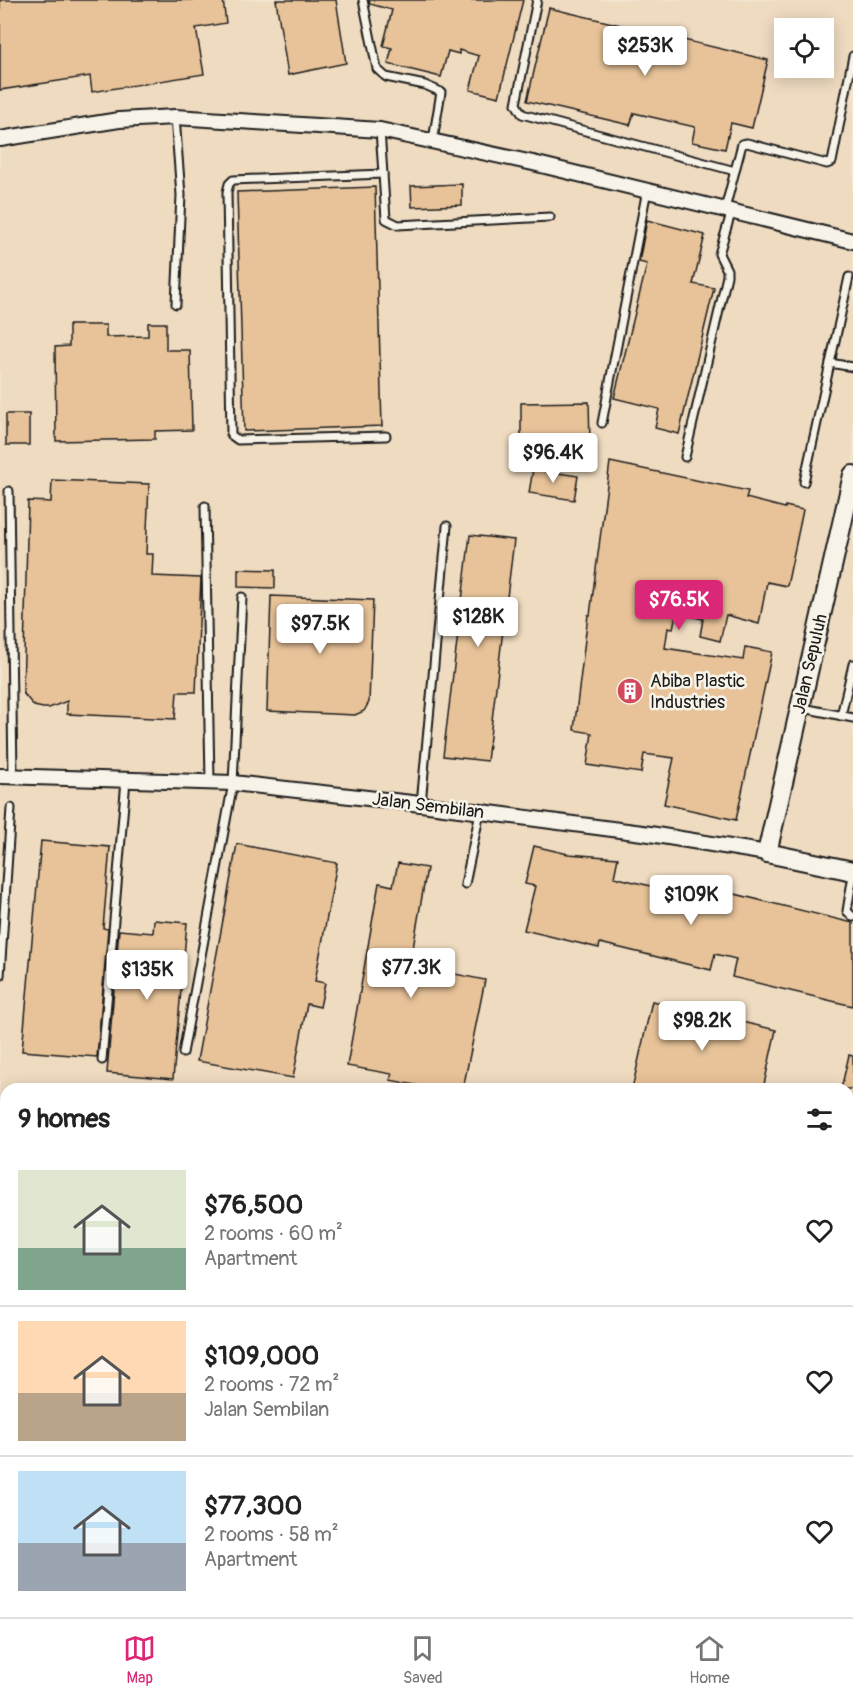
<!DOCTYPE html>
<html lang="en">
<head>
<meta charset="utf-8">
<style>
  body { margin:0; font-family:Pangolin,sans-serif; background:#f6f6f6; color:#222; height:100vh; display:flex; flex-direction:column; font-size:22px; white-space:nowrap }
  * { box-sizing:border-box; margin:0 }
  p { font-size:20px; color:#767676 }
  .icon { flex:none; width:33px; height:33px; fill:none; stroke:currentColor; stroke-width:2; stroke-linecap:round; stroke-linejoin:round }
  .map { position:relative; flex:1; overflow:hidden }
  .side { position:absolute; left:0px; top:1083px; width:854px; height:534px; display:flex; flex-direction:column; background:#fff; border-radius:18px 18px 0 0; box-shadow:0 3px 15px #0003 }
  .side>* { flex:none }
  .tools { position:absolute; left:774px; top:18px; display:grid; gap:12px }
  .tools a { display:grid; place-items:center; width:60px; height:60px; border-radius:0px; background:#fff; box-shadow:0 3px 15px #0003; font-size:30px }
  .price { position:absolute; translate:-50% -51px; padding:0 14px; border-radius:6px; background:#fff; color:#222; font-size:20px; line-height:39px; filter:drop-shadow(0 2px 3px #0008) }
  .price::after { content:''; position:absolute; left:50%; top:36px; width:18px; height:14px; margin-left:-9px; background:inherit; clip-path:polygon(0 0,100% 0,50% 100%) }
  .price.active { background:#db2777; color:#fff }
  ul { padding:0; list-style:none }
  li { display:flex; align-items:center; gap:18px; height:150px; padding:0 18px }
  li+li { border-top:2px solid #e0e0e0 }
  li span { display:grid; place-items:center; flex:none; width:168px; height:120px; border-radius:0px; color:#555 }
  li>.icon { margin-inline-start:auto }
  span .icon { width:72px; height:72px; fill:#fffc; stroke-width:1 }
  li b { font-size:26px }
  h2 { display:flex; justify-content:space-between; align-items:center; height:72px; padding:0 18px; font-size:26px }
  .tabs { display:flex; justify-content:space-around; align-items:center; height:84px; border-top:2px solid #e0e0e0; background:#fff; font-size:16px; color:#767676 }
  .tabs a { display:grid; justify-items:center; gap:3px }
  .tabs .active { color:#db2777 }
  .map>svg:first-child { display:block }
  .built { fill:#efdbc0; fill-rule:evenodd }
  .building { fill:#e8c399; stroke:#1c1c1c; stroke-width:1.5 }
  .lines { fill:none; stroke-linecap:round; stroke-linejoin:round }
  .service-casing { stroke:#1c1c1c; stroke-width:11 }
  .minor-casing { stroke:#1c1c1c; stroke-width:18 }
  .secondary-casing { stroke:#1c1c1c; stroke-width:22 }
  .service { stroke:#f7f3e8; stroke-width:7 }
  .minor { stroke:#f7f3e8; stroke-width:14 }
  .secondary { stroke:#f7f3e8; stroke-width:18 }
  .labels { text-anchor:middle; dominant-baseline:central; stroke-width:5; stroke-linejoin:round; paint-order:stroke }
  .street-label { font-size:18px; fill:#1c1c1c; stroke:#f7f3e8 }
  .poi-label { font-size:18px; fill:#1c1c1c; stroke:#f7f3e8; text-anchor:start }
</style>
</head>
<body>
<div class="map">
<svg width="853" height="1617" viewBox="0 0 853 1617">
  <rect width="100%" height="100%" fill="#f2e5d0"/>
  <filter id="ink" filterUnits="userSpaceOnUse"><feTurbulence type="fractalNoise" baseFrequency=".0167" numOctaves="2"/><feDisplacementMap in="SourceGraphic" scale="12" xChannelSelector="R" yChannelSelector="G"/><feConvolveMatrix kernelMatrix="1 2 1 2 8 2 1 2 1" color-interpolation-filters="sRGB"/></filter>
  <g filter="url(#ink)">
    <path class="built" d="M0,0H853V1617H0ZM784,28H824V68H784ZM6,1089H848V1611H6Z"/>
    <g class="building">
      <polygon points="0,0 223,0 226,23 196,28 204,74 92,92 90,76 0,90"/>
      <polygon points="276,0 336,0 346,63 288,75"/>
      <polygon points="369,0 523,0 499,97 470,90 479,56 459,50 459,54 448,51 441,77 388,64 392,48 383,46 392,10 370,4"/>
      <polygon points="549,8 768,60 752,128 731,123 725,149 692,142 695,127 634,113 630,125 527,101"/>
      <polygon points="462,184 462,205 412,207 411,186"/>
      <polygon points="375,187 382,426 244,431 237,192"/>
      <polygon points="647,220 705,235 693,284 714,288 679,434 655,428 659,409 614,398 647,264 639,262"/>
      <polygon points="148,323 166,323 166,350 190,350 192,430 155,431 155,439 56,441 55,347 69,346 69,325 106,325 106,337 148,336"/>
      <polygon points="589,402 590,442 521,444 521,403"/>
      <rect x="6" y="414" width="23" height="31"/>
      <polygon points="610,462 748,491 746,498 785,508 785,506 803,510 787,586 767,582 759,624 726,615 720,641 700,636 703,619 676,613 673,629 668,628 665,648 743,660 745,647 772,652 736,820 664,804 674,758 644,754 641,773 587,765 592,733 574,730 588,615 590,615"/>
      <polygon points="533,469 578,476 574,500 529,493"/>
      <polygon points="52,480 149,484 146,554 153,554 152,576 201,578 196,692 177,692 175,719 67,714 67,701 49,708 43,708 34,706 23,693 28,501 51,502"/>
      <polygon points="470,535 514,540 487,761 443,756"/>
      <polygon points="238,569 275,570 275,588 238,587"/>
      <polygon points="271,596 373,600 369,702 364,711 355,715 267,711"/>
      <polygon points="41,841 110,847 103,928 108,929 97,1057 22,1051"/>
      <polygon points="237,844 337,863 315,981 325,983 320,1007 307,1004 293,1078 197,1061"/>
      <polygon points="534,846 568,854 618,858 614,877 691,896 694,884 853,923 853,1006 732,977 736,959 715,954 711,970 600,943 599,948 524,930 535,886 525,884"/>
      <polygon points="398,863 427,868 410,965 485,980 463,1089 435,1089 390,1080 392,1074 347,1066 379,883 393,886"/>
      <polygon points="154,920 187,923 173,1079 107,1073 119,930 153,933"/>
      <polygon points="652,1001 776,1030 763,1089 632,1089"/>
      <polygon points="849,1055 853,1056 853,1089 841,1089"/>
    </g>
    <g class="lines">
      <defs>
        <g id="service">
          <polyline points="363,0 377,69 386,77 425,85 441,92 433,140"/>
          <polyline points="537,0 516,104 522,114 735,171"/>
          <polyline points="175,117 181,195 176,304"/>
          <polyline points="380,130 383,174 233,180 229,184 227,192 231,435 238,440 386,436"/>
          <polyline points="383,174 386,219 398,225 550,217"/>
          <polyline points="725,209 742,144 747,143 827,164 832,162 853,56"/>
          <polyline points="830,363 853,367"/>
          <polyline points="602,423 647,190"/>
          <polyline points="685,457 727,276 727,270 719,254 732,210"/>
          <polyline points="804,482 849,277"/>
          <polyline points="9,491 13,777"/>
          <polyline points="205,506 210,782"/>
          <polyline points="803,708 853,718"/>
          <polyline points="841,716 853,664"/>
          <polyline points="421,804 447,526"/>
          <polyline points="853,875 847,911 853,917"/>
          <polyline points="465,884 480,812"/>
          <polyline points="0,976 11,808"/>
          <polyline points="183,1053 233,783 242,597"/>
          <polyline points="102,1060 126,780"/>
          <polyline points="556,1617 558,1611"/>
        </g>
        <g id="minor">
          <polyline points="0,139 119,120 175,117 380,130 533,163 853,241"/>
          <polyline points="0,776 233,783 421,804 650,834 767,853"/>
          <polyline points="0,1343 6,1344"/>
          <polyline points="848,1538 853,1539"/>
          <polyline points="517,1617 518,1611"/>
        </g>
        <polyline id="secondary" points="853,475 767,853 853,871"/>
      </defs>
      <use href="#service" class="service-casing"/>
      <use href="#minor" class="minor-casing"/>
      <use href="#secondary" class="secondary-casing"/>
      <use href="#service" class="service"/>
      <use href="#minor" class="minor"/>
      <use href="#secondary" class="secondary"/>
    </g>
  </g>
  <defs>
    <symbol id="building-disc" viewBox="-11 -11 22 22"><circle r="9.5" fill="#d1495b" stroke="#f7f3e8"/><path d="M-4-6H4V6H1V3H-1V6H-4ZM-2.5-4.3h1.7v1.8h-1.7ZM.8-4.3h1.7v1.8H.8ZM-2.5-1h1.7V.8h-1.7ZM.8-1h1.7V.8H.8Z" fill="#fff"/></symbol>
  </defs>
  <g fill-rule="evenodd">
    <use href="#building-disc" x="615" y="676" width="30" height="30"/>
  </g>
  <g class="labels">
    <g class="street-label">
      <text transform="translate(810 664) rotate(-77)">Jalan Sepuluh</text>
      <text transform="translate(428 806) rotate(7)">Jalan Sembilan</text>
    </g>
    <g class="poi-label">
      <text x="650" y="681">Abiba Plastic<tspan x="650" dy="21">Industries</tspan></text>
    </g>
  </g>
</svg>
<div class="tools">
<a><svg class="icon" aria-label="locate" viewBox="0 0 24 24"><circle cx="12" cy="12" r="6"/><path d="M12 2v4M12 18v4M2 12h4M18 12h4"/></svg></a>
</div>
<b class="price" style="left:645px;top:77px">$253K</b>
<b class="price" style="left:553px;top:484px">$96.4K</b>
<b class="price active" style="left:679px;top:631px">$76.5K</b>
<b class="price" style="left:478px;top:648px">$128K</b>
<b class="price" style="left:320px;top:655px">$97.5K</b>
<b class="price" style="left:691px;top:926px">$109K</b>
<b class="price" style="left:411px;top:999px">$77.3K</b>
<b class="price" style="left:147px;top:1001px">$135K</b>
<b class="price" style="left:702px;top:1052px">$98.2K</b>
<section class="side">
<h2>9 homes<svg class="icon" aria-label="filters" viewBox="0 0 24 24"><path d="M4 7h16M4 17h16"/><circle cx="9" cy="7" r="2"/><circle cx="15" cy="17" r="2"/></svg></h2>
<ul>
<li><span style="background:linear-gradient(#dfe7d0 65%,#7fa58c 0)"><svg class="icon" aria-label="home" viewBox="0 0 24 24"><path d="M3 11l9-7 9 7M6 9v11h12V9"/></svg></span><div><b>$76,500</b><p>2 rooms · 60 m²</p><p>Apartment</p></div><svg class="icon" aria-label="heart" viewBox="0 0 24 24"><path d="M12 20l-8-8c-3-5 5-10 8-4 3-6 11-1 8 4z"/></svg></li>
<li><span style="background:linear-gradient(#ffd9b3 60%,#b9a48a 0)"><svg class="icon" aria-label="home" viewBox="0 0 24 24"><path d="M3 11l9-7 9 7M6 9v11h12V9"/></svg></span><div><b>$109,000</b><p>2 rooms · 72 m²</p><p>Jalan Sembilan</p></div><svg class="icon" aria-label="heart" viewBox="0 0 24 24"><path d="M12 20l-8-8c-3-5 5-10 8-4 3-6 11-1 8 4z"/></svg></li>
<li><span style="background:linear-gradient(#bfe0f5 60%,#9aa5b1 0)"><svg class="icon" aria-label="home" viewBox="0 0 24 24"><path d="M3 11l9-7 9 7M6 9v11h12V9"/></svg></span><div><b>$77,300</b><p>2 rooms · 58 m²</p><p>Apartment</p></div><svg class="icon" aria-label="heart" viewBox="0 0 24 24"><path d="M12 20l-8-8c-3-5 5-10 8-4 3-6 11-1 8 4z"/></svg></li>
</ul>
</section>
</div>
<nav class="tabs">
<a class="active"><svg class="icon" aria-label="map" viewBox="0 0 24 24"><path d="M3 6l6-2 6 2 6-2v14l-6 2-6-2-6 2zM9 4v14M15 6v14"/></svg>Map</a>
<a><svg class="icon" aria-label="saved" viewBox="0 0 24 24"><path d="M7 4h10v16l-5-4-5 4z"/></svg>Saved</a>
<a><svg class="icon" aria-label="home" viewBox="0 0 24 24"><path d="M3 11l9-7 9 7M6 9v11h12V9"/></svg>Home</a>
</nav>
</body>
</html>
